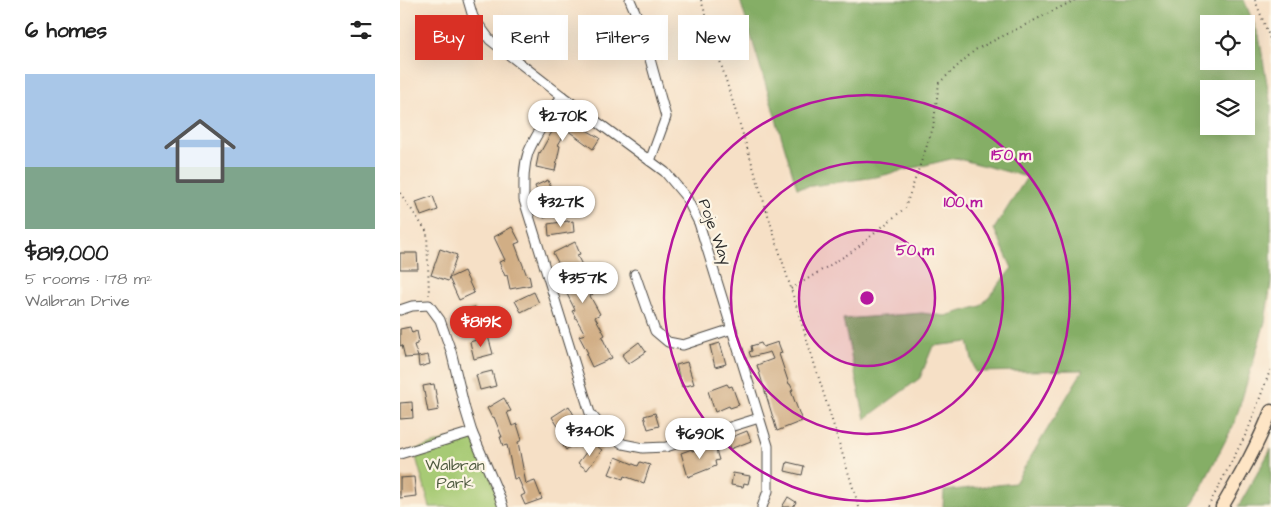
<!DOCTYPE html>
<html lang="en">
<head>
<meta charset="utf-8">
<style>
  body { margin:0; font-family:"Architects Daughter",sans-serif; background:#f2f2f2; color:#222; height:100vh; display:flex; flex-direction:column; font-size:19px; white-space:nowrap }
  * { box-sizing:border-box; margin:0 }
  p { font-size:16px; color:#767676 }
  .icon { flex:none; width:28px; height:28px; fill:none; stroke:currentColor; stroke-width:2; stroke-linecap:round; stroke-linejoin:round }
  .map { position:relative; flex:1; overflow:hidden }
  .sheet { display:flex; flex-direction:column; background:#fff; width:400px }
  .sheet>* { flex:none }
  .guide { position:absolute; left:15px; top:15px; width:475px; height:45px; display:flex; gap:10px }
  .controls { position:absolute; left:800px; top:15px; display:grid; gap:10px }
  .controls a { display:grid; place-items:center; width:55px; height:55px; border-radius:0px; background:#fff; box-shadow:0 5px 20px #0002; font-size:25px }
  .price { position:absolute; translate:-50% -42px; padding:0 11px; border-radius:18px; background:#fff; color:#222; font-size:16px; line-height:32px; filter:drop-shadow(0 1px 2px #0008) }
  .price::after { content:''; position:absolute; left:50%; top:30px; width:15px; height:11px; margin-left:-8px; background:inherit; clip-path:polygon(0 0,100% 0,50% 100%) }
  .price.on { background:#d93025; color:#fff }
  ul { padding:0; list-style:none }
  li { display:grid; align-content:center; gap:10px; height:265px; padding:0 25px }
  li+li { border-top:1px solid #e0e0e0 }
  li span { display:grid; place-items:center; height:155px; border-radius:0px; color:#555 }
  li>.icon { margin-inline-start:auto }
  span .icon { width:90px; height:90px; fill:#fffc; stroke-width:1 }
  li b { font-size:21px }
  h2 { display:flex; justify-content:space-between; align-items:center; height:60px; padding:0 25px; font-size:21px }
  .chip { padding:0 18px; border-radius:0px; background:#fff; box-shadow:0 5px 20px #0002; font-size:18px; line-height:45px }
  .chip.on { background:#d93025; color:#fff }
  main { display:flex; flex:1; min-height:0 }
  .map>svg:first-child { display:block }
  .green { fill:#a7ca74; stroke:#697a50 }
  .forest { fill:#85ae66; stroke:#586c48; fill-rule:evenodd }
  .building { fill:#d1ae85 }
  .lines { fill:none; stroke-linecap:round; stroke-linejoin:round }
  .street-casing { stroke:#494642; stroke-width:11 }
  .secondary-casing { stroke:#494642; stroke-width:15 }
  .path { stroke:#494642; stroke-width:2; stroke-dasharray:1 4; stroke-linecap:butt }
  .street { stroke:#fff; stroke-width:9 }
  .secondary { stroke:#fee5c5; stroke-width:12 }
  .ring { fill:none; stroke:#b5179e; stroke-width:2.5 }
  .labels { text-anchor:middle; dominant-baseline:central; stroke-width:4.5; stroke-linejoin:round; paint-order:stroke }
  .street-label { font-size:16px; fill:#2b2b2b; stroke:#fcf5e5 }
  .park-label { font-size:16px; fill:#505b41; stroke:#fcf5e5 }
  .centre { fill:#b5179e; stroke:#fcf5e5; stroke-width:2.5 }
  .ring-label { font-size:15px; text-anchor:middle; font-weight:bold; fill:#b5179e; stroke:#fcf5e5; stroke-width:4.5; stroke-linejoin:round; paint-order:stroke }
</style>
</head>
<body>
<main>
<section class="sheet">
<h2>6 homes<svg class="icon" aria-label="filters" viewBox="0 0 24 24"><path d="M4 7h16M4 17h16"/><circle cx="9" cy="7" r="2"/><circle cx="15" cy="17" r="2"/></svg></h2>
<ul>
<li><span style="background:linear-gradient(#a9c7e8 60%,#7fa58c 0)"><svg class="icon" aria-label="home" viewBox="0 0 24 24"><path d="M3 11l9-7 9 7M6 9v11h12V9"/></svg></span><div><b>$819,000</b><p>5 rooms · 178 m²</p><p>Walbran Drive</p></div></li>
</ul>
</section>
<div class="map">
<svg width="871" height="507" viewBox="0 0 871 507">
  <rect width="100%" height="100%" fill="#fcf5e5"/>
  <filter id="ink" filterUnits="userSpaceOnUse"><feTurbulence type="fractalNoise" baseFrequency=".02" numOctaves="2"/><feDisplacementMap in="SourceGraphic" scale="10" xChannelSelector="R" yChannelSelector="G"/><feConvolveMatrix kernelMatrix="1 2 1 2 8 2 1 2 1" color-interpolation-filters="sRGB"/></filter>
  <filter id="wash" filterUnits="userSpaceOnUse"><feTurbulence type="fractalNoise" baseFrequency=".0096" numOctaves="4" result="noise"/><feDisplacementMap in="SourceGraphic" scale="20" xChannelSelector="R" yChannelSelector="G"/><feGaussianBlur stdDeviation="1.12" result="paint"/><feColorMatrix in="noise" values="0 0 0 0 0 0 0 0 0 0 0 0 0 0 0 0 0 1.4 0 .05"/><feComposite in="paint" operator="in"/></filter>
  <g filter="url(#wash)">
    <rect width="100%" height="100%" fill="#f6e0c6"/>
    <polygon class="green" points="72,432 103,507 30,507 14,450"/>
    <g class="forest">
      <path d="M340,0H844L859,36L871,107V282L865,322L835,422L794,502L790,507H543L544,491L615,483L683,370L575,372L568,342L533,346L520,378L465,419L443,319L522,313L545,316L581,306L612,268L594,229L627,177L555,158L476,177L397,188ZM809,24H846V61H809ZM809,89H846V126H809Z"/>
      <polygon points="871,449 871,507 838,507"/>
    </g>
    <g id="blocks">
      <g class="building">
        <polygon points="165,113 184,127 183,128 200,138 193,149 167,130 158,145 160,146 155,171 136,167 139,152 140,153 150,135"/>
        <polygon points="148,180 156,200 159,199 164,210 144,218 140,207 143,206 135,186"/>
        <polygon points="33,196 38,210 21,216 16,202"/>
        <polygon points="168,221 168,222 173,221 174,232 149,236 148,224"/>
        <polygon points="112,227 120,242 115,244 127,276 129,275 131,285 110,289 107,275 105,276 99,262 105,260 94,237"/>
        <polygon points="175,242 180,254 177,255 186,273 182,275 193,294 190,296 200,314 195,317 205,335 202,337 212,358 192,367 186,354 188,353 179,336 185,334 172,311 175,310 167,294 171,292 161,273 163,272 153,253"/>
        <polygon points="40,249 57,255 48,281 31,275"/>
        <polygon points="0,253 17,253 18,269 0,269"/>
        <polygon points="64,271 74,293 59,300 49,278"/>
        <polygon points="134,292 139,303 121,312 115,301"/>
        <polygon points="75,307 80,324 64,329 58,312"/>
        <polygon points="10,327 12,333 17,331 19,341 17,342 17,344 14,345 18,357 5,358 2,345 0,346 0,329"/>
        <polygon points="88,336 93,354 74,359 70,342"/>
        <polygon points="239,342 246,352 228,364 222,355"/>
        <polygon points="378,342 382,353 379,354 389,384 390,384 393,390 391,391 402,421 377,431 357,365 373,359 370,352 351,357 349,352 352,351 351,346 361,343 363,347"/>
        <polygon points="320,343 326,364 315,367 310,346"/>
        <polygon points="28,355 30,364 19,367 18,357"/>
        <polygon points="287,362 294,384 282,387 276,365"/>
        <polygon points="92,371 96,386 80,390 76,375"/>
        <polygon points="34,384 39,410 28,412 23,386"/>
        <polygon points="327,384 329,387 332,386 339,405 330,408 329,406 315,412 308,391"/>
        <polygon points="104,398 111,411 107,412 112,426 117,424 122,440 118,442 126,484 135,481 142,499 125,505 121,496 125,494 118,478 114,479 107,445 103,446 100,437 102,437 94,417 92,418 87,408"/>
        <polygon points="12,402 13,418 0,419 0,403"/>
        <polygon points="169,406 175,417 173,418 187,438 176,446 174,443 166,450 160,441 165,437 152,417"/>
        <polygon points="255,413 259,426 248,429 244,416"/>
        <polygon points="347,431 351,441 330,449 327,439"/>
        <polygon points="193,443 202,450 187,470 178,463"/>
        <polygon points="310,445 311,449 315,447 319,460 315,461 316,466 288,477 281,453 292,449 292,451"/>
        <polygon points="216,457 238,466 240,462 250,465 244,483 224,476 223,479 209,474"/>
        <polygon points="387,462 404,466 402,475 385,471"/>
        <polygon points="333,473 350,476 348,484 344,483 343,487 331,485"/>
        <polygon points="14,477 16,496 0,498 0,478"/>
        <polygon points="388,497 396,502 393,507 382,507"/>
      </g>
    </g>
  </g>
  <g filter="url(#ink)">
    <use href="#blocks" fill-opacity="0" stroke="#494642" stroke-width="1"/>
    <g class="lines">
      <defs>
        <g id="street">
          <polyline points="68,0 73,17 90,40 162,96 265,172 286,197 299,223 368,446 368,491 362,507"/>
          <polyline points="230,0 240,23 266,117 250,161"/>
          <path d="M162,96C150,115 136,133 128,153C123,168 124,184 124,200L190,413L205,431L223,444L243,448L266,447L359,418"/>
          <polyline points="235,274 255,331 268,342 283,345 332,329"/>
          <polyline points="0,310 12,306 29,305 40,320 51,351 65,409 72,432 99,495 103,507"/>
          <polyline points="0,454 72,432"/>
        </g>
        <path id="secondary" d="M822,507C840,476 858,445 871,411"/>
      </defs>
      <use href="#street" class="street-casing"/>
      <use href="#secondary" class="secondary-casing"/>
      <g class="path">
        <polyline points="301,0 459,507"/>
        <polyline points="855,0 869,36 871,44"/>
        <polyline points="0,193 27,232 29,295"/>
        <polyline points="391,289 453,251 505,208 533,128 539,83 575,50 675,0"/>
        <polyline points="808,507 848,430 871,368"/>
      </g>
      <use href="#street" class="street"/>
      <use href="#secondary" class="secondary"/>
    </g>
  </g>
  <circle cx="467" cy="298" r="68" fill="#b5179e" fill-opacity=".12"/>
  <g class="ring">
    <circle cx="467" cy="298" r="68"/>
    <circle cx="467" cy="298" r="136"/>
    <circle cx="467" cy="298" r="203"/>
  </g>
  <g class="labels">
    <g class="street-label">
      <text transform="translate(315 232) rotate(70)">Poje Way</text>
    </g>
    <g class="park-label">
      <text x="55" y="465">Walbran<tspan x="55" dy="18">Park</tspan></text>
    </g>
  </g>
  <circle cx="467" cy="298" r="8" class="centre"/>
  <g class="ring-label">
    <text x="611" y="160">150 m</text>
    <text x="563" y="207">100 m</text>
    <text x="515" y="255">50 m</text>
  </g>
</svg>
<div class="controls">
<a><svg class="icon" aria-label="locate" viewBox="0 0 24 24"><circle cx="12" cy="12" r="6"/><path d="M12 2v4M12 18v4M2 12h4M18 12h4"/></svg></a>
<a><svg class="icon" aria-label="layers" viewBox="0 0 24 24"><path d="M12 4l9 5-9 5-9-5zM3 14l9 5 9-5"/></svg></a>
</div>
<b class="price" style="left:163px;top:142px">$270K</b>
<b class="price" style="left:161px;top:228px">$327K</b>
<b class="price" style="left:183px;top:304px">$357K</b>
<b class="price on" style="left:81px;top:348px">$819K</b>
<b class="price" style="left:190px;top:457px">$340K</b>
<b class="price" style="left:300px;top:460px">$690K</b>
<div class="guide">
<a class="chip on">Buy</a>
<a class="chip">Rent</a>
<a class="chip">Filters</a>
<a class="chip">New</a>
</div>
</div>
</main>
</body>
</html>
